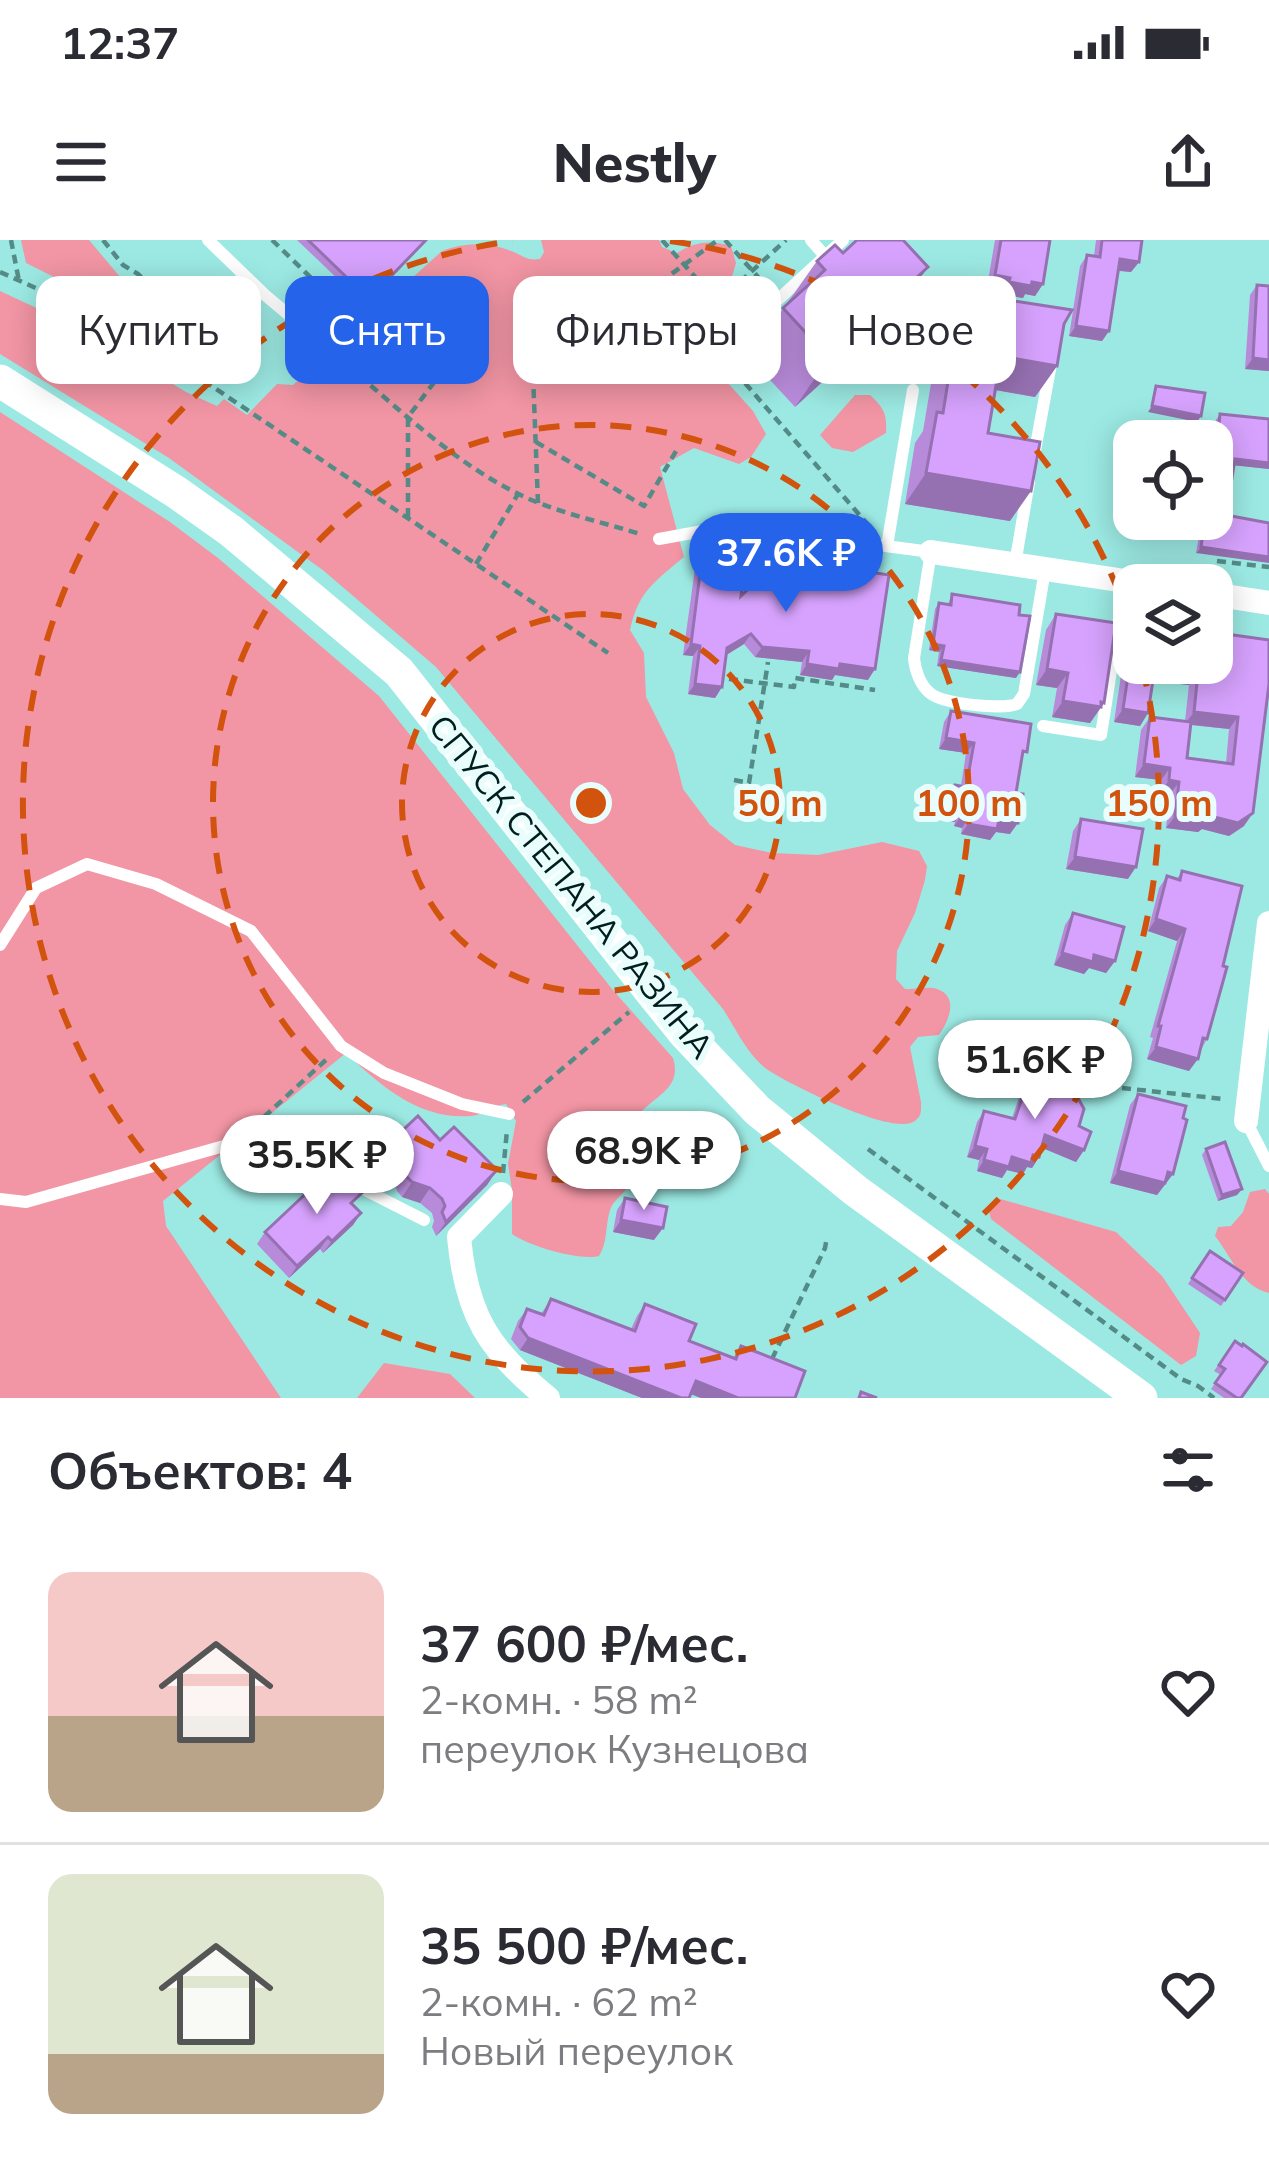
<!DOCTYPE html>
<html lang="ru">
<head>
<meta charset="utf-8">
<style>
  body { margin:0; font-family:Mulish,sans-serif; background:#f7f7f7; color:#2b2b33; height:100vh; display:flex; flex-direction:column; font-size:45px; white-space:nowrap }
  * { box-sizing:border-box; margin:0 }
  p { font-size:39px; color:#7c7c81 }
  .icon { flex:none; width:66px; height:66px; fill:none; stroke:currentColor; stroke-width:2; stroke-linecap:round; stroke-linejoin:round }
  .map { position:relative; height:1158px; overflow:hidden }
  .drawer { display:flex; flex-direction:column; background:#fff; flex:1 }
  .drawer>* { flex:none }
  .banner { position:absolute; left:36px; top:36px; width:1197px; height:108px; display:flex; gap:24px }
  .tools { position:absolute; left:1113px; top:180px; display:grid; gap:24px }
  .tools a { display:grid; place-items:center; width:120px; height:120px; border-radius:24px; background:#fff; box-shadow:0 6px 30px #0003; font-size:60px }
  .price { position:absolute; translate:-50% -102px; padding:0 27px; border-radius:42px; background:#fff; color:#222; font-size:39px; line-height:78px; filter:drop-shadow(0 3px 6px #0008) }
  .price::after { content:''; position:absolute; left:50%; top:72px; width:36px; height:27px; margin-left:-18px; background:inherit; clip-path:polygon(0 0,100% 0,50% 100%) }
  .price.current { background:#2563eb; color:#fff }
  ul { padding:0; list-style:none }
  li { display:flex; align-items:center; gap:36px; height:300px; padding:0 48px }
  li+li { border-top:3px solid #e1e1e2 }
  li span { display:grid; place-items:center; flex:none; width:336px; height:240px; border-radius:24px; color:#555 }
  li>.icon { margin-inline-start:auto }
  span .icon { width:144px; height:144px; fill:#fffc; stroke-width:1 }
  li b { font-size:51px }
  h2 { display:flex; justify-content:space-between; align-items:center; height:144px; padding:0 48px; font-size:51px }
  .pill { padding:0 42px; border-radius:24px; background:#fff; box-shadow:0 6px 30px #0003; font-size:42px; line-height:108px }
  .pill.current { background:#2563eb; color:#fff }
  .status { display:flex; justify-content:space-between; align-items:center; height:84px; padding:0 60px; background:#fff; direction:ltr }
  .status svg { height:33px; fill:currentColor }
  header { display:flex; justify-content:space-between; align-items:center; height:156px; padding:0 48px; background:#fff; font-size:54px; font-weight:800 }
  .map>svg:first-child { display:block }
  .green { fill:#f295a4 }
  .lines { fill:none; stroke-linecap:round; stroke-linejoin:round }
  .path { stroke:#548b87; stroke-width:4.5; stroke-dasharray:9 6; stroke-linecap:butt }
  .lane { stroke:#fff; stroke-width:12 }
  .street { stroke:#fff; stroke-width:24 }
  .secondary { stroke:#fff; stroke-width:33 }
  .wall { fill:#b88bda; fill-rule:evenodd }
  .shaded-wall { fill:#9671b1 }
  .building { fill:#d6a2fd; stroke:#9671b1; stroke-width:3 }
  .ring { fill:none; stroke:#d1530e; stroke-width:6; stroke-dasharray:21 15 }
  .labels { text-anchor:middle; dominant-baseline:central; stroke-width:12; stroke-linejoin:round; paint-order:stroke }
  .street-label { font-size:33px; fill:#001e1d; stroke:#e9fefc }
  .centre { fill:#d1530e; stroke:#e9fefc; stroke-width:6 }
  .ring-label { font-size:36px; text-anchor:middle; font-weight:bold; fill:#d1530e; stroke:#e9fefc; stroke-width:12; stroke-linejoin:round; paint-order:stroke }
</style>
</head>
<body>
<div class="status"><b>12:37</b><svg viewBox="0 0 49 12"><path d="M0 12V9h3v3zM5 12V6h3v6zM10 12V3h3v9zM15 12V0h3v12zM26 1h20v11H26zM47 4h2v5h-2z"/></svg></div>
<header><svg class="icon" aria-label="menu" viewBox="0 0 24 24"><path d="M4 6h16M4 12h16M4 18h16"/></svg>Nestly<svg class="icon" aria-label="share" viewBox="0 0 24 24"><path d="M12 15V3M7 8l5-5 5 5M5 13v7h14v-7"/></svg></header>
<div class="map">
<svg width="1269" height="1158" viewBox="0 0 1269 1158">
  <rect width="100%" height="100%" fill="#9ce9e3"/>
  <g class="green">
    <polygon points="21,0 89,0 126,44 104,62 26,23"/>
    <path d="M541,0H659L662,7L677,13C696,1 711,0 731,6L736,23L729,47L718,132L753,171L766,194L751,217L739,224L694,208L660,227L684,317C655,341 638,352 630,390L644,413L646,457L674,513L683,549L710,585L735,605L772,613L818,615L882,602L919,611L927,626L925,640L915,673L897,711L896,739L905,749C914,750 928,746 937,749C960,757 948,782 939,795L918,797L910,807L921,862C921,870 922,875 916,880C897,899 789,844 768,830C748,816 736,789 723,769L436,427L324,331L169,218L0,114V51L86,91L186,152L217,166L224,159L247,175L277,144L293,145L442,11C465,2 488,2 511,11C524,16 526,21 540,19L544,12Z"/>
    <path d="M855,155H870C884,168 887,174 886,193L853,212L832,208L820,195Z"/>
    <path d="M0,172L170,282L218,318L379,456L612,749L673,818C682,847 658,854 641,872C638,897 645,924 628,947C622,956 614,959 610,970C605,986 608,1002 599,1016C579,1021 529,1006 512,994V950L508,924L516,881L506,864C494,865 484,875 471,876C419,880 381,846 346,813L163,961L166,986L281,1158H0Z"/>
    <path d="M1265,949L1269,954V1053C1241,1046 1233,1019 1215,996L1218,987L1231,986L1243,972L1250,952Z"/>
    <polygon points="1000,959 1116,992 1162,1036 1200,1093 1196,1116 1181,1125 991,979 988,968"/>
    <polygon points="384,1123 450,1134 475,1158 357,1158"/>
  </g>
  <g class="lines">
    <g class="path">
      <polyline points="11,0 19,41"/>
      <polyline points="103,0 123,25 138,34 205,97"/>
      <polyline points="272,0 360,85 345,101"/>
      <polyline points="662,0 730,76"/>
      <polyline points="725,0 766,46"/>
      <path d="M0,32L105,79L179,124C201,101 226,85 251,66"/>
      <polyline points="718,62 786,0"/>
      <polyline points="739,105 731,127 870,287"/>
      <polyline points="179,124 608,413"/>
      <path d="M348,126C406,175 463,231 534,261C568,275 605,283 640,294"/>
      <polyline points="909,130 924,99 929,80"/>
      <polyline points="536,202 644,266 679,206"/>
      <polyline points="538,263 533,135 718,0"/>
      <polyline points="408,277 408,177 438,137"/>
      <polyline points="1217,321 1269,327"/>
      <polyline points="476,324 518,254"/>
      <polyline points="729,439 794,447 795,438 875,450"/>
      <polyline points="734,540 749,543 768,422"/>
      <polyline points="1122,848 1223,859"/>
      <polyline points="523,862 629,772"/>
      <polyline points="253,887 328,818"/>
      <polyline points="868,909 1181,1139 1198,1146 1214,1158"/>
      <polyline points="503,933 507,890"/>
      <polyline points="772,1119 825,1008 827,997"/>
    </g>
    <g class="lane">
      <polyline points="208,0 265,55 334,113"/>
      <polyline points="811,0 825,16"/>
      <polyline points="908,28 949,74 963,76"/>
      <polyline points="744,91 843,0"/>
      <polyline points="1034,216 1051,124"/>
      <path d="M659,299L719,288L772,291L931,312L914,418C915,430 920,445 930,453C943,464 1002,470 1017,464L1024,454L1045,330"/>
      <polyline points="887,306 913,150"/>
      <polyline points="1015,324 1029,242"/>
      <polyline points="1043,486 1101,495 1125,341"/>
      <polyline points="0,705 36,648 87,624 156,644 251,691 341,806 384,833 462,864 509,874"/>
      <polyline points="1246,881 1269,926"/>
      <polyline points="0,959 26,962 238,902 268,906 314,924 424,980"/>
    </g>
    <g class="street">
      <polyline points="931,312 1152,345"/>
      <polyline points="1212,354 1269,363"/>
      <polyline points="1246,881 1269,683"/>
      <path d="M501,954L459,997C466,1074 488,1110 548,1158"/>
    </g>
    <polyline class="secondary" points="0,141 176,252 231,291 399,432 652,753 686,795 757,870 856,951 1141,1158"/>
  </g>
  <g class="wall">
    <polygon points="297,0 427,0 365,65"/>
    <polygon points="995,0 1050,0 1043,44 1035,56 1025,54 1023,58 1001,54 1002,50 987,47"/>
    <polygon points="1096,0 1142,0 1139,22 1131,32 1119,31 1109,91 1102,101 1069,96 1080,26 1087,15 1094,16"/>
    <polygon points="817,21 894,76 795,167 749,117"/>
    <polygon points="1257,45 1269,131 1245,129 1250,55"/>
    <polygon points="962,53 1064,84 1057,126 1035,157 995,150 988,193 1010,281 905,264 915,203 923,191 941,84"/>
    <polygon points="1220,174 1269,179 1269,229 1234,225 1226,275 1196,313 1202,279 1212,279 1212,219 1216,180"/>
    <polygon points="703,310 741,356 799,337 842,343 850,329 868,440 835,435 832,440 800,435 802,422 755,417 744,404 726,415 722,447 715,458 688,454 693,416 683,415 696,321"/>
    <polygon points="952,354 1016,438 937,426 939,412 929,410 935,369 939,363 948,364"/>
    <polygon points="1056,374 1104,463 1090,483 1052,477 1057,448 1036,445 1046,390"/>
    <path d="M1134,390V423L1269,400L1244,586L1229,596L1202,589L1198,592L1166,588L1170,554L1160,553L1161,540L1135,537L1141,490L1150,477L1185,481L1189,445L1153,441L1148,473L1140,486L1114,482L1126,402ZM1190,485L1229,489L1226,523L1187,518Z"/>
    <polygon points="951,471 1022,519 1010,594 996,592 990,600 961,594 962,588 954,586 955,582 943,580 947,555 955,545 961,546 966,513 939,509 944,482"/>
    <polygon points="1081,579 1128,639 1066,629 1073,591"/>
    <polygon points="1182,631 1223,726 1207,799 1189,831 1147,819 1153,798 1150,797 1177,701 1148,691 1159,648 1167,636 1177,639"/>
    <polygon points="1073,673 1115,721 1106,733 1089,728 1084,734 1054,725 1065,685"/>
    <polygon points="1045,829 1079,886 1084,910 1076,922 1042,908 1039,917 1032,928 1027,927 1023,934 1007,930 1002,938 977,931 979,920 967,917 977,882 984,871 1012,878 1022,849 1029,838 1038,841"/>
    <polygon points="1138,854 1173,934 1157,955 1110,943 1130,865"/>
    <polygon points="440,900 497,930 487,945 436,996 432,987 434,981 432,973 420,963 402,957 397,951 392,933 378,918 388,904"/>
    <polygon points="1206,909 1242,949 1237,955 1218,961 1202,915"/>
    <polygon points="625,958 654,1000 613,992 617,970"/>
    <polygon points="353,965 361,973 353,985 323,1013 320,1009 289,1038 257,1004 265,992"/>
    <polygon points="1210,1011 1225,1060 1221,1066 1188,1044"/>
    <polygon points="551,1059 631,1089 637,1076 645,1064 689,1101 733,1118 741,1106 795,1158 701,1158 691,1154 689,1158 642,1158 520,1110 511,1099 518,1081 527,1069 541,1074"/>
    <polygon points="1235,1101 1241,1158 1224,1158 1211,1149 1221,1135 1214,1131"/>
  </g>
  <g class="shaded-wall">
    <polygon points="1120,19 1139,22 1131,32 1113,30"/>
    <polygon points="928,27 894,76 795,167 829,118"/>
    <polygon points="995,35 1010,38 1002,50 987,47"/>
    <polygon points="1009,42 1032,42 1043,44 1035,56 1025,54 1023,58 1001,54"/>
    <polygon points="1076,86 1109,91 1102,101 1069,96"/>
    <polygon points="1001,116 1057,126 1035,157 979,147"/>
    <polygon points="1253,118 1269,120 1269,131 1245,129"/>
    <polygon points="1152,166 1201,176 1197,182 1148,172"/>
    <polygon points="1235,219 1269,223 1269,229 1231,225"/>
    <polygon points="926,233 1031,251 1010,281 905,264"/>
    <polygon points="1201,307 1269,317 1269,323 1196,313"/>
    <polygon points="751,394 744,404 720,419 727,408"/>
    <polygon points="691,404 700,406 693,416 683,415"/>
    <polygon points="933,404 944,406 939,412 929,410"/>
    <polygon points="762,407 809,411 802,422 755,417"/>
    <polygon points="941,420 1020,432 1016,438 937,426"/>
    <polygon points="807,424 840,424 875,429 868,440 835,435 832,440 800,435"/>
    <polygon points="1155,427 1198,433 1189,445 1146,440"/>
    <polygon points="1047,429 1068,433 1057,448 1036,445"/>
    <polygon points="695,444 722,447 715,458 688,454"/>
    <polygon points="1063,461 1101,462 1104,463 1090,483 1052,477"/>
    <polygon points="1123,469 1148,473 1140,486 1114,482"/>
    <polygon points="1194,472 1238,477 1229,489 1185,484"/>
    <polygon points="946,498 974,503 966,513 939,509"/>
    <polygon points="1144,524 1170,528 1161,540 1135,537"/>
    <polygon points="1169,540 1179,542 1170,554 1160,553"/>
    <polygon points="950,570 962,572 955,582 943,580"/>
    <polygon points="1253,573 1244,586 1229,596 1202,589 1198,592 1166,588 1175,576 1210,576"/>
    <polygon points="961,576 969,577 962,588 954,586"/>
    <polygon points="999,580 1018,583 1010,594 996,592 990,600 961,594 968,584"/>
    <polygon points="1075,617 1136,627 1128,639 1066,629"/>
    <polygon points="1156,679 1185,689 1177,701 1148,691"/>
    <polygon points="1062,713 1094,715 1115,721 1106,733 1089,728 1084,734 1054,725"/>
    <polygon points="1156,807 1198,819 1189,831 1147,819"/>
    <polygon points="1045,895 1084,910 1076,922 1038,906"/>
    <polygon points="975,906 987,909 979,920 967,917"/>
    <polygon points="1033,915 1039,917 1032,928 1027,927 1023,934 1007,930 1002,938 977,931 984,920"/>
    <polygon points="497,930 487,945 436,996 446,982"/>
    <polygon points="1118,931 1168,932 1173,934 1157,955 1110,943"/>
    <polygon points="412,942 430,948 420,963 402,957"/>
    <polygon points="1242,949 1237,955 1218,961 1222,955"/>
    <polygon points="361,973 353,985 323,1013 332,1001"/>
    <polygon points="621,980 663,988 654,1000 613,992"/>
    <polygon points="328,997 320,1009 289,1038 297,1026"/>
    <polygon points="528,1098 681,1158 642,1158 520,1110"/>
    <polygon points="696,1141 738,1158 701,1158 688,1153"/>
  </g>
  <g class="building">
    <polygon points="308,0 426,0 369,59"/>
    <polygon points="857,0 903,0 928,27 829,118 783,68 825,30 817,21 835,5 843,13"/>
    <polygon points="1001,0 1050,0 1043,44 1032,42 1031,46 1009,42 1010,38 995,35"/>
    <polygon points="1102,0 1142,0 1139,22 1120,19 1109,91 1076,86 1087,15 1100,17"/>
    <polygon points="1257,45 1269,46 1269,120 1253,118"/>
    <polygon points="962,53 1072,70 1064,84 1057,126 1001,116 988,193 1040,202 1031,251 926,233 937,172 943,173"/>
    <polygon points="1156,146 1205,153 1201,176 1152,166"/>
    <polygon points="1220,174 1269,179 1269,223 1235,219 1226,275 1269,283 1269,317 1201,307 1205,279 1212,279 1212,256"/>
    <polygon points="703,310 746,316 741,356 773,325 794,328 799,337 848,344 850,329 889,335 875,429 840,424 839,429 807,424 809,411 762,407 751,394 727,408 722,447 695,444 700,406 691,404"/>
    <polygon points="952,354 1020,365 1019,375 1030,376 1020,432 941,420 944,406 933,404 939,363 951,365"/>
    <polygon points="1056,374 1116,383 1104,463 1101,462 1101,467 1063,461 1068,433 1047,429"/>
    <polygon points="1212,392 1269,400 1269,444 1253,573 1238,583 1210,576 1206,579 1175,576 1179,542 1169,540 1170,528 1144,524 1150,477 1191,482 1187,518 1233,524 1238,477 1194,472 1198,433 1155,427 1148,473 1123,469 1134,396 1134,423 1212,423"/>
    <polygon points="951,471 1031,484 1027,512 1023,511 1016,553 1023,554 1018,583 999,580 997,589 968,584 969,577 961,576 962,572 950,570 955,545 966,547 974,503 946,498"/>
    <polygon points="1081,579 1143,589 1136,627 1075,617"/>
    <polygon points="1182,631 1242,646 1223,726 1227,727 1207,799 1203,798 1198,819 1156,807 1161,786 1158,786 1185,689 1156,679 1167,636 1180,640"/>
    <polygon points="1073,673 1124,687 1115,721 1094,715 1093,722 1062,713"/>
    <polygon points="1045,829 1066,836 1084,869 1079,886 1091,892 1084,910 1045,895 1039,917 1033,915 1031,923 1012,917 1009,927 984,920 987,909 975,906 984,871 1015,879 1029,838 1041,842"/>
    <polygon points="1138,854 1186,866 1183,878 1187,880 1173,934 1168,932 1165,943 1118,931"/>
    <polygon points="418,876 440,900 454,887 497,930 446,982 442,972 445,966 442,959 430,948 412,942 407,937 402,919 388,904"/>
    <polygon points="1225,902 1242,949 1222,955 1206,909"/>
    <polygon points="332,929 351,939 363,952 351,963 361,973 332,1001 328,997 297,1026 265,992"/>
    <polygon points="625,958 667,967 663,988 621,980"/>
    <polygon points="1210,1011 1243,1033 1225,1060 1192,1038"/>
    <polygon points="551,1059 635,1091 645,1064 696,1084 689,1101 736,1119 741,1106 805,1131 795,1158 738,1158 696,1141 689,1158 681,1158 528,1098 520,1087 527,1069 544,1075"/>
    <polygon points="1235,1101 1242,1106 1243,1104 1267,1122 1241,1158 1237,1158 1215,1143 1225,1129 1219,1125"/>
    <polygon points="861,1152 877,1158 859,1158"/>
  </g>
  <g class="ring">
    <circle cx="591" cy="563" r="189"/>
    <circle cx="591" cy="563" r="378"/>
    <path d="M670 1A568 568 0 0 1 1133 392M1142 426A568 568 0 1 1 512 1"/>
  </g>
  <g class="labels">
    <g class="street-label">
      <text transform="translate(572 646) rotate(51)">СПУСК СТЕПАНА РАЗИНА</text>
    </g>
  </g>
  <circle cx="591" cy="563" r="18" class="centre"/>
  <g class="ring-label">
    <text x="780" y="576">50 m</text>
    <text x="969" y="576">100 m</text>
    <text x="1159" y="576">150 m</text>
  </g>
</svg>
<div class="tools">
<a><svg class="icon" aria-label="locate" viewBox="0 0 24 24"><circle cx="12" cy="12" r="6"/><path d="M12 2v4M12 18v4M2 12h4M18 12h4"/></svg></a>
<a><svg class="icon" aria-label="layers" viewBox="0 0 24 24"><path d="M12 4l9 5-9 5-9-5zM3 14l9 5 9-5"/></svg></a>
</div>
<b class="price current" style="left:786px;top:375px">37.6K ₽</b>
<b class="price" style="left:1035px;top:882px">51.6K ₽</b>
<b class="price" style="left:644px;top:973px">68.9K ₽</b>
<b class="price" style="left:317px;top:977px">35.5K ₽</b>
<div class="banner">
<a class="pill">Купить</a>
<a class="pill current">Снять</a>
<a class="pill">Фильтры</a>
<a class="pill">Новое</a>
</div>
</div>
<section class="drawer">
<h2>Объектов: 4<svg class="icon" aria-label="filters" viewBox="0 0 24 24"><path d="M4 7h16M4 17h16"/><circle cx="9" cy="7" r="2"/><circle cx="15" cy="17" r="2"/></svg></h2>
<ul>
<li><span style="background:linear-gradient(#f6c9c9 60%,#b9a48a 0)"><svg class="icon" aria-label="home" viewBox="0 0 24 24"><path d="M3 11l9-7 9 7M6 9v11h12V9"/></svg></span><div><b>37 600 ₽/мес.</b><p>2-комн. · 58 m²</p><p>переулок Кузнецова</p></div><svg class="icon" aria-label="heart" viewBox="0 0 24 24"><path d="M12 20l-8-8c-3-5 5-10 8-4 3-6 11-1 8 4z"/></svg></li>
<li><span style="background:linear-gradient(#dfe7d0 75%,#b9a48a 0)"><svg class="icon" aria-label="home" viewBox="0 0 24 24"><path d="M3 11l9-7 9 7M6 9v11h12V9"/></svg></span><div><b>35 500 ₽/мес.</b><p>2-комн. · 62 m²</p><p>Новый переулок</p></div><svg class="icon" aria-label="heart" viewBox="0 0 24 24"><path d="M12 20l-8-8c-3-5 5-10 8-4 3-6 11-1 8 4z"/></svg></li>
</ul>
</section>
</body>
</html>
